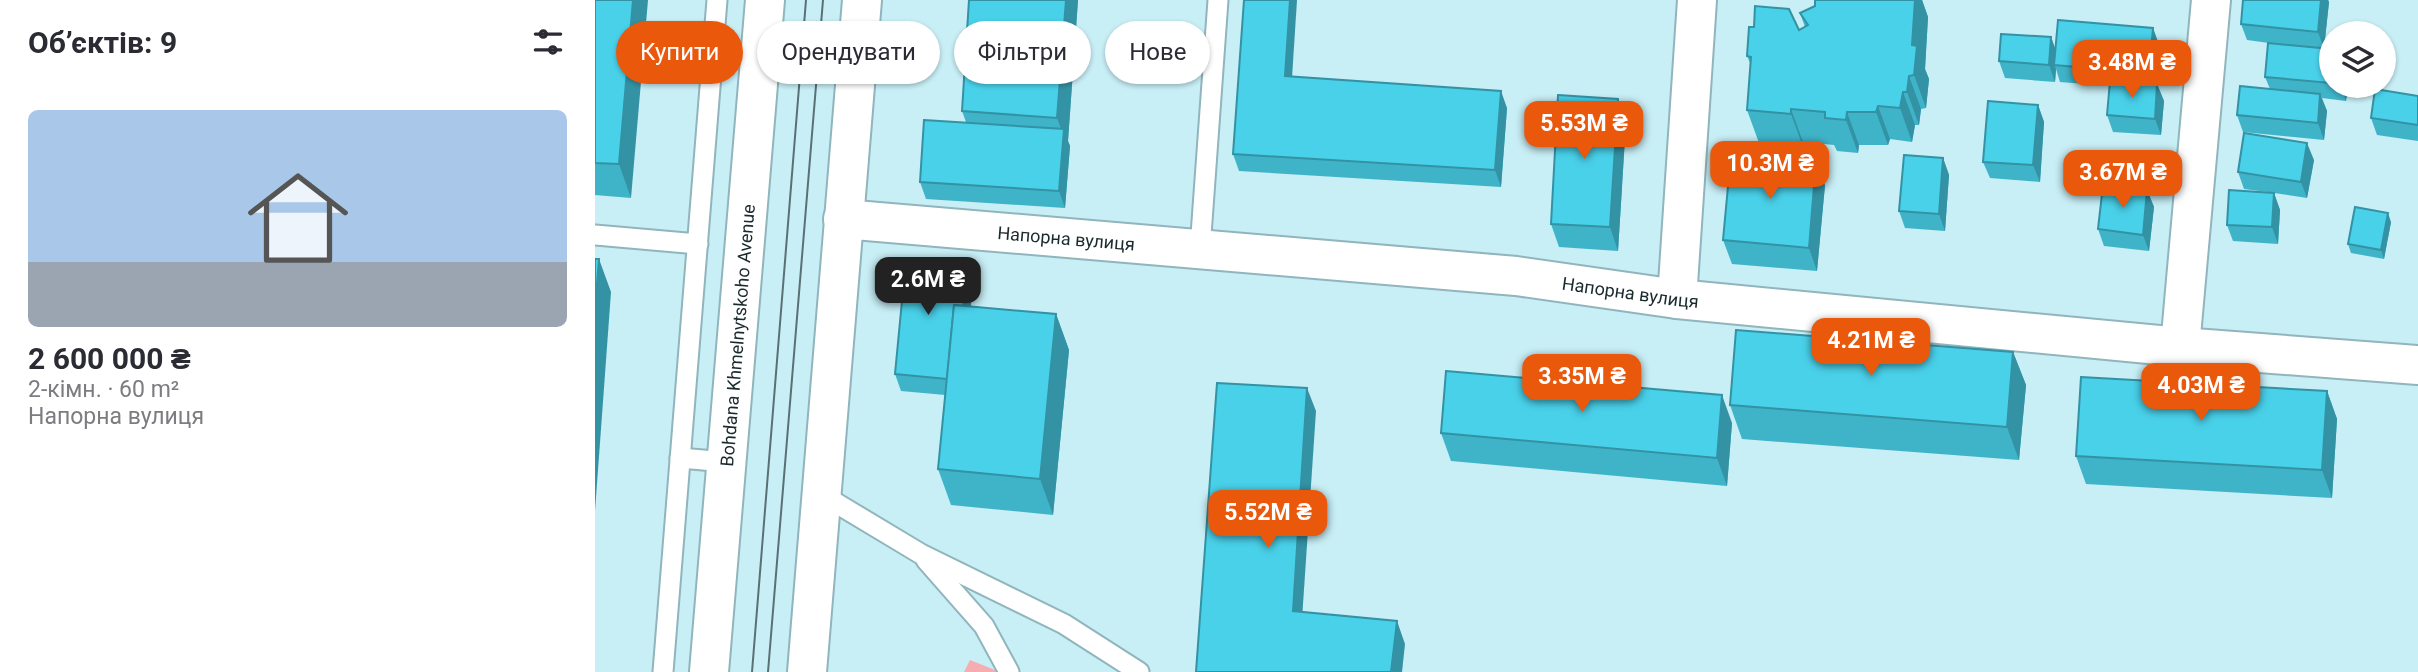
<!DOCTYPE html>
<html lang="uk">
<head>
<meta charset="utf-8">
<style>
  body { margin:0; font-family:Roboto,sans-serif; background:#f2f2f3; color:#2b2b33; height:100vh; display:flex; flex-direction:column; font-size:26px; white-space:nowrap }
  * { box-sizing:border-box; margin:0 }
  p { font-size:23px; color:#7c7c81 }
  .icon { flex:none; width:38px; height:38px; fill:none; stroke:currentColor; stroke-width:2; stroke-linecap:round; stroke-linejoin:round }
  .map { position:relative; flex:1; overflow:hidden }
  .panel { display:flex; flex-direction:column; background:#fff; width:595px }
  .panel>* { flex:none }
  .top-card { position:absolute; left:21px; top:21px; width:665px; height:63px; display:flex; gap:14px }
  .controls { position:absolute; left:1724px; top:21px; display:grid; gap:14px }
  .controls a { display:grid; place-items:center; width:77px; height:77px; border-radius:50%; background:#fff; box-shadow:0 2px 5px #0004; font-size:35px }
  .price { position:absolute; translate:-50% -60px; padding:0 16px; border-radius:14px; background:#ea580c; color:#fff; font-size:23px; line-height:46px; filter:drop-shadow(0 2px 4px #0008) }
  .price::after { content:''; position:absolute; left:50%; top:42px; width:21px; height:16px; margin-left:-10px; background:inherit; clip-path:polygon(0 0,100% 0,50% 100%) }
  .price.selected { background:#222; color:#fff }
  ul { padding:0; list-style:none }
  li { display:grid; align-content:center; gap:14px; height:371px; padding:0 28px }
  li span { display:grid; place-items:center; height:217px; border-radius:10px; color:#555 }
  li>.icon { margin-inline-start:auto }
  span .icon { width:126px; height:126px; fill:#fffc; stroke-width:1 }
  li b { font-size:30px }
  h2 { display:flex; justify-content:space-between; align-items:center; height:84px; padding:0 28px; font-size:30px }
  .tag { padding:0 24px; border-radius:32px; background:#fff; box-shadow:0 2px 5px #0004; font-size:24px; line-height:63px }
  .tag.selected { background:#ea580c; color:#fff }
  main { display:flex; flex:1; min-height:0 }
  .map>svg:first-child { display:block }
  .green { fill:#f5adb2 }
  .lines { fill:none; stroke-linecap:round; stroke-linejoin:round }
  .service-casing { stroke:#90b5bc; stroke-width:23 }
  .minor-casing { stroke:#90b5bc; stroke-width:42 }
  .primary-casing { stroke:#90b5bc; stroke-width:42 }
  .service { stroke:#fff; stroke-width:19 }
  .minor { stroke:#fff; stroke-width:38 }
  .primary { stroke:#fff; stroke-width:38 }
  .tram { stroke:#597075; stroke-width:2 }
  .wall { fill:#3fb4c9 }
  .shaded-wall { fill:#3392a4 }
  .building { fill:#49d1ea; stroke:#3392a4; stroke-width:2 }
  .labels { text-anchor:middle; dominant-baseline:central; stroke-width:5; stroke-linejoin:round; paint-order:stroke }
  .street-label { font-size:18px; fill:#1b2a2d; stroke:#fff }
</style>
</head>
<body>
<main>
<section class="panel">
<h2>Об’єктів: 9<svg class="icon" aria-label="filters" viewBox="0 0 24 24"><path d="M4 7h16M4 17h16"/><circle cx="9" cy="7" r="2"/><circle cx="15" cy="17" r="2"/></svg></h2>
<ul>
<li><span style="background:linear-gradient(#a9c7e8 70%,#9aa5b1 0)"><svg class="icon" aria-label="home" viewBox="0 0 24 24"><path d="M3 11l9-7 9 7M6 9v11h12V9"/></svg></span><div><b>2 600 000 ₴</b><p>2-кімн. · 60 m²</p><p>Напорна вулиця</p></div></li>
</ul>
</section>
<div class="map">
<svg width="1823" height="672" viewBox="0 0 1823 672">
  <rect width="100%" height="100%" fill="#c8eef6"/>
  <polygon class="green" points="375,660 405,672 369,672"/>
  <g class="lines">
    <defs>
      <g id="service">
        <polyline points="0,235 103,244"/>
        <polyline points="605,249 623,0"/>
        <polyline points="85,458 131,462"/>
        <polyline points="226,494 326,554 469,624 544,672"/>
        <polyline points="331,560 389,626 414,672"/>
        <polyline points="68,672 122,0"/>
      </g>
      <g id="minor">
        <path id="s1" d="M248,219L921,276L1082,299L1585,347L1823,365"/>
        <polyline points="1082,299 1102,0"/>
        <polyline points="1585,347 1616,0"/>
      </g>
      <g id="primary">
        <path id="s2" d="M114,672L170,0"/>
        <polyline points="212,672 267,0"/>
      </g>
    </defs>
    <use href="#service" class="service-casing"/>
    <use href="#minor" class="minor-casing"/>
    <use href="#primary" class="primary-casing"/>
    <use href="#service" class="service"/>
    <use href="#minor" class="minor"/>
    <use href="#primary" class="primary"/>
    <g class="tram">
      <polyline points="157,672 211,0"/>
      <polyline points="173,672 228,0"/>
    </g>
  </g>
  <g class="wall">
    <polygon points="0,0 36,198 0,195"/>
    <polygon points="483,0 473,141 475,146 470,208 331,199 325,182 371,122 367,111"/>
    <polygon points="1220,0 1327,0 1333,17 1330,69 1334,79 1331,108 1326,109 1324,125 1320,125 1317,142 1295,139 1293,145 1264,145 1263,153 1242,151 1239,145 1208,142 1208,147 1164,143 1152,110 1156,65 1152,56 1210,27 1205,13 1220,6"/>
    <polygon points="1648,0 1733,0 1734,2 1729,48 1736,49 1736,86 1753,86 1751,101 1727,98 1732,111 1729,140 1648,132 1642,115 1675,89 1670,77 1674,43 1652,40 1646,24"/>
    <polygon points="1558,28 1564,45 1561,84 1562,84 1569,101 1566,135 1518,132 1512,115 1515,86 1465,82 1461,69 1460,82 1410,78 1404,61 1456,37 1461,51"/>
    <polygon points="697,77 912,108 906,187 644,171 638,154"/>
    <polygon points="1823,96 1823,141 1782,135 1776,118"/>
    <polygon points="1023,99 1031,122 1023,251 964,247 956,224"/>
    <polygon points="1443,105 1449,122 1445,182 1395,178 1388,162"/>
    <polygon points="1348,158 1354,175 1350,231 1310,228 1304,211"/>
    <polygon points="1719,160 1712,198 1679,193 1685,210 1683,244 1638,241 1632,225 1673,192 1649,189 1643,172"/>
    <polygon points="1230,185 1222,271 1137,264 1128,240"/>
    <polygon points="1552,190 1559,207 1554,251 1509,246 1503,229"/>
    <polygon points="1796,222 1789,259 1756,253 1753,244"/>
    <polygon points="372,265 378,282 376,306 461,314 474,350 458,515 356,505 343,469 350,395 306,391 300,374"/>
    <polygon points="1418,352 1431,385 1424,460 1147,439 1135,405"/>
    <polygon points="1732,391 1742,419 1737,498 1491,484 1481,456"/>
    <polygon points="1137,423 1132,486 856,461 846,433"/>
  </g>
  <g class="shaded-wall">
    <polygon points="38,0 53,0 36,198 24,164"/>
    <polygon points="471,0 483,0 473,141 475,146 470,208 464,191 468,134 462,118"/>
    <polygon points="695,0 702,0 696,93 690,76"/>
    <polygon points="1320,0 1327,0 1333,17 1330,69 1334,79 1331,108 1319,75 1317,45"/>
    <polygon points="1726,0 1733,0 1734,2 1729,49 1723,32"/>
    <polygon points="1558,28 1564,45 1560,90 1554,73"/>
    <polygon points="1456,37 1462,54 1459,65 1461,69 1460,82 1454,65"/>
    <polygon points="1314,76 1326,109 1324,125 1312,92"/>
    <polygon points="1562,84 1569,101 1566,135 1560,119"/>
    <polygon points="1746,86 1753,86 1751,101"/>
    <polygon points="906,91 912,108 906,187 900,170"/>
    <polygon points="1308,92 1320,125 1317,142 1305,108"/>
    <polygon points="1725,94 1732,111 1729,140 1723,123"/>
    <polygon points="1023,99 1031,122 1023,251 1015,227"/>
    <polygon points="1443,105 1449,122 1445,182 1438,165"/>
    <polygon points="1283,106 1295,139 1293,145 1281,112"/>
    <polygon points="1196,109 1208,142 1208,147 1196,114"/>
    <polygon points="1252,112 1264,145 1263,153 1251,120"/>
    <polygon points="1712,143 1719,160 1712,198 1706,182"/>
    <polygon points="1348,158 1354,175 1350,231 1344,214"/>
    <polygon points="1221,161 1230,185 1222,271 1214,248"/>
    <polygon points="1552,190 1559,207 1554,251 1548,235"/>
    <polygon points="1679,193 1685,210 1683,244 1677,227"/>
    <polygon points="1793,213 1796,222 1789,259 1786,250"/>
    <polygon points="4,259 16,292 0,511 0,309"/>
    <polygon points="372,265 378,282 367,396 360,380"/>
    <polygon points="461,314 474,350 458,515 445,479"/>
    <polygon points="1418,352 1431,385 1424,460 1412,427"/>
    <polygon points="712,388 721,411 706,634 698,611"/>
    <polygon points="1732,391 1742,419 1737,498 1727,470"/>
    <polygon points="1127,395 1137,423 1132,486 1122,458"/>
    <polygon points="802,621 810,644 807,672 796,672"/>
  </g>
  <g class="building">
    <polygon points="0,0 38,0 24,164 0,163"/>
    <polygon points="374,0 471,0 462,118 367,111"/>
    <polygon points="649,0 695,0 690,76 906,91 900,170 638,154"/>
    <polygon points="1220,0 1320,0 1317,45 1322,46 1319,75 1314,76 1312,92 1308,92 1305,108 1283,106 1281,112 1252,112 1251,120 1230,118 1230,112 1196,109 1196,114 1152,110 1156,57 1152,56 1154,27 1159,27 1160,6 1194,9 1204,30 1213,25 1205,13 1220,6"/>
    <polygon points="1648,0 1726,0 1723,32 1646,24"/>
    <polygon points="1463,20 1558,28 1554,73 1459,65"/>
    <polygon points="1406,34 1456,37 1454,65 1404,61"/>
    <polygon points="1673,43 1736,49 1736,83 1670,77"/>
    <polygon points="1515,81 1562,84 1560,119 1512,115"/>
    <polygon points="1645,86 1725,94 1723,123 1642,115"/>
    <polygon points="1780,89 1823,96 1823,125 1776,118"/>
    <polygon points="963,95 1023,99 1015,227 956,224"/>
    <polygon points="1393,101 1443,105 1438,165 1388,162"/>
    <polygon points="329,120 469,129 464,191 325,182"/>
    <polygon points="1649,133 1712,143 1706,182 1643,172"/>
    <polygon points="1136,154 1221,161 1214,248 1128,240"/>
    <polygon points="1309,155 1348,158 1344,214 1304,211"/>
    <polygon points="1508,185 1552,190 1548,235 1503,229"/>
    <polygon points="1634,190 1679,193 1677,227 1632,225"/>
    <polygon points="1760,207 1793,213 1786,250 1753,244"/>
    <polygon points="0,259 4,259 0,309"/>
    <polygon points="311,259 372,265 368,306 359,305 352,379 300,374"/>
    <polygon points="359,305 461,314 445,479 343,469"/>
    <polygon points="1141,330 1418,352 1412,427 1135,405"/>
    <polygon points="851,371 1127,395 1122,458 846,433"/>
    <polygon points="1486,377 1732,391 1727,470 1481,456"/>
    <polygon points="622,383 712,388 698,611 802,621 796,672 601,672"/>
  </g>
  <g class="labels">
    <g class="street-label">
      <text stroke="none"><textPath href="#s1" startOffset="224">Напорна вулиця</textPath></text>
      <text stroke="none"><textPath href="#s1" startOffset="791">Напорна вулиця</textPath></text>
      <text stroke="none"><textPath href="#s2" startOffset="338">Bohdana Khmelnytskoho Avenue</textPath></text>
    </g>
  </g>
</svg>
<div class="controls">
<a><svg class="icon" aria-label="layers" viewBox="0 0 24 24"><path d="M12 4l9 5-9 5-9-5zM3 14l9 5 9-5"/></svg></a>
</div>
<b class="price" style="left:1537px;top:100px">3.48M ₴</b>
<b class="price" style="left:989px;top:161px">5.53M ₴</b>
<b class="price" style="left:1175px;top:201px">10.3M ₴</b>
<b class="price" style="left:1528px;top:210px">3.67M ₴</b>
<b class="price selected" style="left:333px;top:317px">2.6M ₴</b>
<b class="price" style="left:1276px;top:378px">4.21M ₴</b>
<b class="price" style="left:987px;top:414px">3.35M ₴</b>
<b class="price" style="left:1606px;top:423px">4.03M ₴</b>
<b class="price" style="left:673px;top:550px">5.52M ₴</b>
<div class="top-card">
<a class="tag selected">Купити</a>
<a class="tag">Орендувати</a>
<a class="tag">Фільтри</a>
<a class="tag">Нове</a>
</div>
</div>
</main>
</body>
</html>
